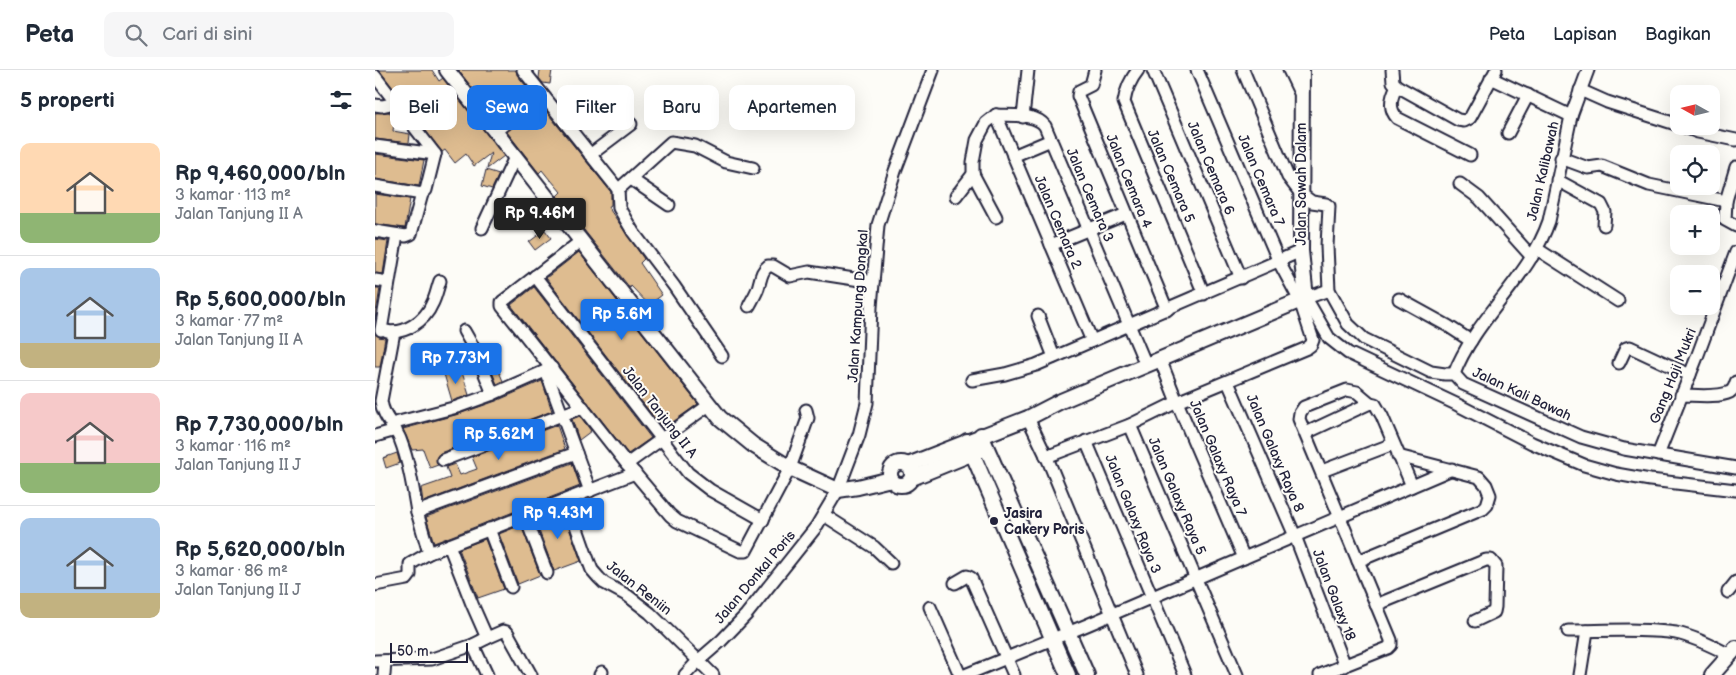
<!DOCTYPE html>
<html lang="id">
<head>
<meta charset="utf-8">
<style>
  body { margin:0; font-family:"Balsamiq Sans",sans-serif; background:#f6f6f7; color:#1f2937; height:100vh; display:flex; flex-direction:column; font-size:19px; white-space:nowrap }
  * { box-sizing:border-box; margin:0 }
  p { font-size:16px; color:#747a83 }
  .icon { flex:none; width:28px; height:28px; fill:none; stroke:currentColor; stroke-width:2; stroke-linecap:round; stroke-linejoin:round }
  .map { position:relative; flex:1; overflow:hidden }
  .sheet { display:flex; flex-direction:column; background:#fff; width:375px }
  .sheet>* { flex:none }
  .guide { position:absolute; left:15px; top:15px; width:475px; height:45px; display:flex; gap:10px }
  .needle { width:32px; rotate:278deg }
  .controls { position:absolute; left:1295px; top:15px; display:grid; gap:10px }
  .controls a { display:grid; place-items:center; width:50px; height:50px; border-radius:10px; background:#fff; box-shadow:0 5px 20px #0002; font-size:25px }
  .scale { position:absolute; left:15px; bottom:12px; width:78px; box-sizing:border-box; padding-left:5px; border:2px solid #22223b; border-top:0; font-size:14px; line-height:18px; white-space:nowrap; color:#22223b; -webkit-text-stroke:4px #fdfcf7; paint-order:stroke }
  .price { position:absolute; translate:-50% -42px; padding:0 11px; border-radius:5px; background:#1a73e8; color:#fff; font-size:16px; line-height:32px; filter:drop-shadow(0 1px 2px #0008) }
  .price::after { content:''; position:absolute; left:50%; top:30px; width:15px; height:11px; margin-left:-8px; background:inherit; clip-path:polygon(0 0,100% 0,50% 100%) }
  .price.on { background:#222; color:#fff }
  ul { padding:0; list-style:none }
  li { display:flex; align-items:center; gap:15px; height:125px; padding:0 20px }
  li+li { border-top:1px solid #e0e1e3 }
  li span { display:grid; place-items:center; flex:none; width:140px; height:100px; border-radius:10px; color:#555 }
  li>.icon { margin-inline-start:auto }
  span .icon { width:60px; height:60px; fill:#fffc; stroke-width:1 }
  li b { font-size:21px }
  h2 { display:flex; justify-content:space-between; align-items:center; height:60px; padding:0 20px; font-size:21px }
  .chip { padding:0 18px; border-radius:10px; background:#fff; box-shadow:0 5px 20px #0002; font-size:18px; line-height:45px }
  .chip.on { background:#1a73e8; color:#fff }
  header { display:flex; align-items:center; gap:30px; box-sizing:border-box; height:70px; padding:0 25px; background:#fff; border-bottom:1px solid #e0e1e3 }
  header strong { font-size:24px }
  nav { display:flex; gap:28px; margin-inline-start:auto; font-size:18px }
  .search { width:350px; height:45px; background:#f6f6f7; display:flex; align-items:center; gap:12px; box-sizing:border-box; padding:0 18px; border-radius:10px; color:#747a83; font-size:19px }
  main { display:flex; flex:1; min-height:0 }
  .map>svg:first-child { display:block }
  .building { fill:#debc90; stroke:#22223b }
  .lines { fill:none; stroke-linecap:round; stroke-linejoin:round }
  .minor-casing { stroke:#22223b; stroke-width:15 }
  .tertiary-casing { stroke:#22223b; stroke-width:18 }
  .minor { stroke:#fdfcf7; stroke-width:11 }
  .tertiary { stroke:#fdfcf7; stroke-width:14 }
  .poi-dot { fill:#22223b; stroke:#fdfcf7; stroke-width:2 }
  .labels { text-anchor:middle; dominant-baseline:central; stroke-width:4; stroke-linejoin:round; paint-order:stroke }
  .street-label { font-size:14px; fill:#22223b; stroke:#fdfcf7 }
  .poi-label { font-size:14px; font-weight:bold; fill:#22223b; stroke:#fdfcf7; text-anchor:start }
</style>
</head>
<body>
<header>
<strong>Peta</strong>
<div class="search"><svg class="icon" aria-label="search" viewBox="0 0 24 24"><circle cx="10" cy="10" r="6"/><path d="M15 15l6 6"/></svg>Cari di sini</div>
<nav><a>Peta</a><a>Lapisan</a><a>Bagikan</a></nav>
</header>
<main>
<section class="sheet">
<h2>5 properti<svg class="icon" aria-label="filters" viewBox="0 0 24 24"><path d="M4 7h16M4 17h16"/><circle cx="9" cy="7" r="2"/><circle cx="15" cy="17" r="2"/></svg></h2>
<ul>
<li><span style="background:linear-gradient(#ffd9b3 70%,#8fb573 0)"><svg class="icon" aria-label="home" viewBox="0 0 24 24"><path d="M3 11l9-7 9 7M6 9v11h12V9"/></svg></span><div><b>Rp 9,460,000/bln</b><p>3 kamar · 113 m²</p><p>Jalan Tanjung II A</p></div></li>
<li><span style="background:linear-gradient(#a9c7e8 75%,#c2b280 0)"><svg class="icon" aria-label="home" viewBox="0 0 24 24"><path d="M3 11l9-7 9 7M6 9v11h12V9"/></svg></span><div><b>Rp 5,600,000/bln</b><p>3 kamar · 77 m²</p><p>Jalan Tanjung II A</p></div></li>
<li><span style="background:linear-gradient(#f6c9c9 70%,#8fb573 0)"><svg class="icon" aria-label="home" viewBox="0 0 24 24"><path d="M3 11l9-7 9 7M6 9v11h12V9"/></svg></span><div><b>Rp 7,730,000/bln</b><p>3 kamar · 116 m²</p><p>Jalan Tanjung II J</p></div></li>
<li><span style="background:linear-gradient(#a9c7e8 75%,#c2b280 0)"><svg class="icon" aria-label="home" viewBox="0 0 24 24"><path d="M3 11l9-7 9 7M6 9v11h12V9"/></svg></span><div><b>Rp 5,620,000/bln</b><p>3 kamar · 86 m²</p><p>Jalan Tanjung II J</p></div></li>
</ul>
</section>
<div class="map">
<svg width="1361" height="605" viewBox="0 0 1361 605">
  <rect width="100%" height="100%" fill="#fdfcf7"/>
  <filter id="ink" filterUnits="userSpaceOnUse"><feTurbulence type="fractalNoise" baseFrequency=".02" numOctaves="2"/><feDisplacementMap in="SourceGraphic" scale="10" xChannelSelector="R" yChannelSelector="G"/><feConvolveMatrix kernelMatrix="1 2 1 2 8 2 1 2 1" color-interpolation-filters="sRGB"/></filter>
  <g filter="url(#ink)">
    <g class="building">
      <polygon points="4,0 57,0 64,11 68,8 129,86 112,99 116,83 99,96 91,84 80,93 70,80 67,82"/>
      <polygon points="83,0 141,0 142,5 157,23 123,50"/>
      <polygon points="165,0 177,0 175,14 168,13 164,8"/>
      <polygon points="166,35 236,122 236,135 233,137 269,189 265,193 287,225 274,235 256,216 255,218 182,126 186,122 176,110 175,110 167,100 164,103 132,62"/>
      <polygon points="13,42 20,45 18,61 35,64 34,73 0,69 0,43"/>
      <polygon points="0,84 49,90 44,116 0,109"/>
      <polygon points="111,100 124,104 117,119 107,116"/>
      <polygon points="0,124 35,129 30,158 0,154"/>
      <polygon points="170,160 176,168 160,180 154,172"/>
      <polygon points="0,169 13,171 8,204 0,203"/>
      <polygon points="204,182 323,334 288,359 171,208"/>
      <polygon points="159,217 276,368 253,384 136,235"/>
      <polygon points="0,218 5,218 0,250"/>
      <polygon points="0,264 4,267 10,268 5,297 0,297"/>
      <polygon points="86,299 94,325 77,331 69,304"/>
      <polygon points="123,299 128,311 122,314 117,302"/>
      <polygon points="167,311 177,341 65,383 61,388 63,395 55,398 48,379 37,380 28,359 84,344 121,331"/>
      <polygon points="205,346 216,361 204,370 197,349"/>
      <polygon points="182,355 190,379 48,432 46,418 75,408 71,397 80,394 85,405 102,399 97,387"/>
      <polygon points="22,383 25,393 11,398 8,388"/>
      <polygon points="197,393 205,416 59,473 51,447"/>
      <polygon points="187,439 206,491 179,501 160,450"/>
      <polygon points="146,455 165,505 143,514 124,464"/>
      <polygon points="110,469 129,519 103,528 84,479"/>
    </g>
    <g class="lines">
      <defs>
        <g id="minor">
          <polyline points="148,0 242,118 245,118 296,72 320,76 351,92 378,98"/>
          <polyline points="720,0 716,15 704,21 703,26 792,240"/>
          <path d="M763,0C755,10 751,19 749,32L829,224"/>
          <polyline points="778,0 866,208"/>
          <polyline points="868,0 913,107 926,124 937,132 951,134 954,136 952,176 954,220 973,254 989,269 1056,302 1070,304 1079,304 1088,314 1206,367 1249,379 1361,398"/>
          <polyline points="914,0 926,25"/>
          <polyline points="1017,0 1018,12 1022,16 1083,50 1089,51 1095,48 1121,0"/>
          <polyline points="0,6 60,84"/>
          <polyline points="1116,8 1196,46"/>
          <path d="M1022,16C1016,27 1013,38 1022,48L1095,85"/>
          <polyline points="1205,20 1232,32 1304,55"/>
          <polyline points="0,35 7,36 20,33"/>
          <path d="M621,45C636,46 661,43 670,56L771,295"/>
          <polyline points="621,45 717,271"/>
          <polyline points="648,47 653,0"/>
          <polyline points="1307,56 1323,62 1361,70"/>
          <polyline points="121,61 167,25"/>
          <polyline points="1133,63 1153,25"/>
          <polyline points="0,76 60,84"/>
          <polyline points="215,85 256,54"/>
          <polyline points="638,86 676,70"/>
          <polyline points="1186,88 1213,98 1227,96 1274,115 1351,131 1350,150 1361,156"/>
          <polyline points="598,104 621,147"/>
          <polyline points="256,109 294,135"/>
          <polyline points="1182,110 1226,134 1230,142 1229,155"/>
          <polyline points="1085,114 1104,128 1157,187"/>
          <polyline points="0,116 47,124"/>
          <polyline points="243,119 244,138 258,162 299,216 347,286"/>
          <polyline points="581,126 598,104 598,92 602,70 611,53 621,45"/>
          <polyline points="1351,131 1361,97"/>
          <polyline points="107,158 140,87"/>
          <polyline points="0,161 31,166 36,164 47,124 51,120 60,84"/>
          <polyline points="206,171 127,232 127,236 252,394 295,445 302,451 365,481 371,481 415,398 433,348 431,340"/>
          <polyline points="676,175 751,144"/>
          <polyline points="1162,179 1243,231"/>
          <polyline points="160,206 313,403 335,420 388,450"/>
          <polyline points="0,210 13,212"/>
          <polyline points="954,220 931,228 954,268 973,283 1081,334 1157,373 1209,395 1241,404 1275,410 1361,420"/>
          <polyline points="1024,229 1073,256 1096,271"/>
          <path d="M374,236C377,230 381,224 383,218C386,209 386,201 393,196H398L415,206L434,202L498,212"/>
          <polyline points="663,246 679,287"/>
          <polyline points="6,260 22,165"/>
          <path d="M12,261C29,265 50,251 57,234C61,227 62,219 65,211"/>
          <polyline points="89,261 101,282 118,324"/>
          <path d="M19,262L6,331C8,347 19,355 25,369C34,392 38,418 42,442"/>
          <polyline points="785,289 802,332 869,488"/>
          <polyline points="1244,293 1251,278 1255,277 1315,305"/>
          <polyline points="171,301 215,421"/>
          <path d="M1079,304C1101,247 1154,209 1174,151L1196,46L1213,0"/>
          <polyline points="597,310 630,304 661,295 926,181"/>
          <polyline points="853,312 920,466 970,596"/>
          <path d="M1306,325C1319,325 1343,328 1355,322C1358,320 1360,316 1361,312"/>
          <polyline points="653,348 673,390 762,605"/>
          <polyline points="16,354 82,337 118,324 177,298"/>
          <polyline points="755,355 862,605"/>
          <polyline points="931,363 995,333 1000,334 1007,346 1037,416"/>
          <polyline points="0,366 21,360"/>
          <polyline points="711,371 810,605"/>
          <polyline points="1283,385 1322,287 1361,182"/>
          <polyline points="671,387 755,355 802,332 932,278 936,275 938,270 925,231 904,192 822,0"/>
          <polyline points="68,390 208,337"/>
          <polyline points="252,394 334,335"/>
          <polyline points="947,401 1018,374"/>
          <polyline points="192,430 212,487 217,500 224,508 229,513 253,526 275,543 338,605"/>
          <polyline points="449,445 499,477 516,493"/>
          <polyline points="150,446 172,503"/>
          <polyline points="114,459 136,517"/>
          <polyline points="54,483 42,442 201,383"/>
          <polyline points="983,491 1108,439 1112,435 1115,425 1111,415 1104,407 1023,386"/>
          <polyline points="580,513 592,506 596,508 639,605"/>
          <polyline points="0,515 32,509 35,505 35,494 54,483 260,403"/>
          <polyline points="1353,522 1361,512"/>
          <polyline points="1001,535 1111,490 1116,490 1121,496 1120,537 1119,542 1100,551"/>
          <polyline points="555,537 585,605"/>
          <path d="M1193,561C1227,561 1268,558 1301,563C1320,567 1339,577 1355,585"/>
          <polyline points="112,568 128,561 132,562 156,605"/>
          <polyline points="98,575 112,605"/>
          <polyline points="0,591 57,589 98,575 112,568 97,534 74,475"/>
          <polyline points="9,605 10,591"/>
          <polyline points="225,605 227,602"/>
          <polyline points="310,605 323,591 346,571 371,545 441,457 463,420 484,365 492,333 496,237 503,155 520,101 558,0"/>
          <polyline points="590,605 712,555 1077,399"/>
          <polyline points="945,605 1013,578 1016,575 1016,570 924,349 925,343 929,337 972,320 982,322 995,333"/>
          <polyline points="1205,605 1212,561"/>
        </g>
        <g id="tertiary">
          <polyline points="72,0 345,348 378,375 415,398 463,420 483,417 516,409"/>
          <polyline points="606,365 712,605"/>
          <polyline points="592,371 693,605"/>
          <circle cx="526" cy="404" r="11"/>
          <polyline points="533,395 653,348 686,331 931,228 926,181 927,0"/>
          <polyline points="537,408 606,380"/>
          <polyline points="1337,605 1361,578"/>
        </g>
      </defs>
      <use href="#minor" class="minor-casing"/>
      <use href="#tertiary" class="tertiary-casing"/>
      <use href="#minor" class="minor"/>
      <use href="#tertiary" class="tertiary"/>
    </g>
  </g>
  <circle class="poi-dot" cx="619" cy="451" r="5"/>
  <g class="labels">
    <g class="street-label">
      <text transform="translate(836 98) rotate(67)">Jalan Cemara 6</text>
      <text transform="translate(1168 101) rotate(-77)">Jalan Kalibawah</text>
      <text transform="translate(796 106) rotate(67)">Jalan Cemara 5</text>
      <text transform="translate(886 110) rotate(67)">Jalan Cemara 7</text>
      <text transform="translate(754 111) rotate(68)">Jalan Cemara 4</text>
      <text transform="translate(926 114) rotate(-90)">Jalan Sawah Dalam</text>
      <text transform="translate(715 125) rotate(67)">Jalan Cemara 3</text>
      <text transform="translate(683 152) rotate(67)">Jalan Cemara 2</text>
      <text transform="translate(483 236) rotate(-86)">Jalan Kampung Dongkal</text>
      <text transform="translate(1298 306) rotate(-68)">Gang Haji Mukri</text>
      <text transform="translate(1147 324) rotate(25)">Jalan Kali Bawah</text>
      <text transform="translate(285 342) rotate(52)">Jalan Tanjung II A</text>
      <text transform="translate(900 383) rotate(67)">Jalan Galaxy Raya 8</text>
      <text transform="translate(843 388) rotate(67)">Jalan Galaxy Raya 7</text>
      <text transform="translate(802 426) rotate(67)">Jalan Galaxy Raya 5</text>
      <text transform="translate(758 444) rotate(68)">Jalan Galaxy Raya 3</text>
      <text transform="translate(380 507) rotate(-50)">Jalan Donkal Poris</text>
      <text transform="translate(264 518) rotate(38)">Jalan Reniin</text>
      <text transform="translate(959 525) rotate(69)">Jalan Galaxy 18</text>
    </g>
    <g class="poi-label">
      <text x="629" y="443">Jasira<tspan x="629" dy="16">Cakery Poris</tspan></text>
    </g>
  </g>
</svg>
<div class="controls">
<a><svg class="needle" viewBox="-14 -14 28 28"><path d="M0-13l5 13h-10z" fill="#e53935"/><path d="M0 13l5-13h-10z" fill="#747a83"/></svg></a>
<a><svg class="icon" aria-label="locate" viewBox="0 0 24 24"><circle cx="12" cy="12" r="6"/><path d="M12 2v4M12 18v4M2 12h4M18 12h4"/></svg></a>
<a>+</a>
<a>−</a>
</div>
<div class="scale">50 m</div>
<b class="price on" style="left:165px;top:170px">Rp 9.46M</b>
<b class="price" style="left:247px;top:271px">Rp 5.6M</b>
<b class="price" style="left:81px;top:315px">Rp 7.73M</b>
<b class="price" style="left:124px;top:391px">Rp 5.62M</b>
<b class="price" style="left:183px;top:470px">Rp 9.43M</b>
<div class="guide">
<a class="chip">Beli</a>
<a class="chip on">Sewa</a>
<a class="chip">Filter</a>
<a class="chip">Baru</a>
<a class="chip">Apartemen</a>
</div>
</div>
</main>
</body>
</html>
